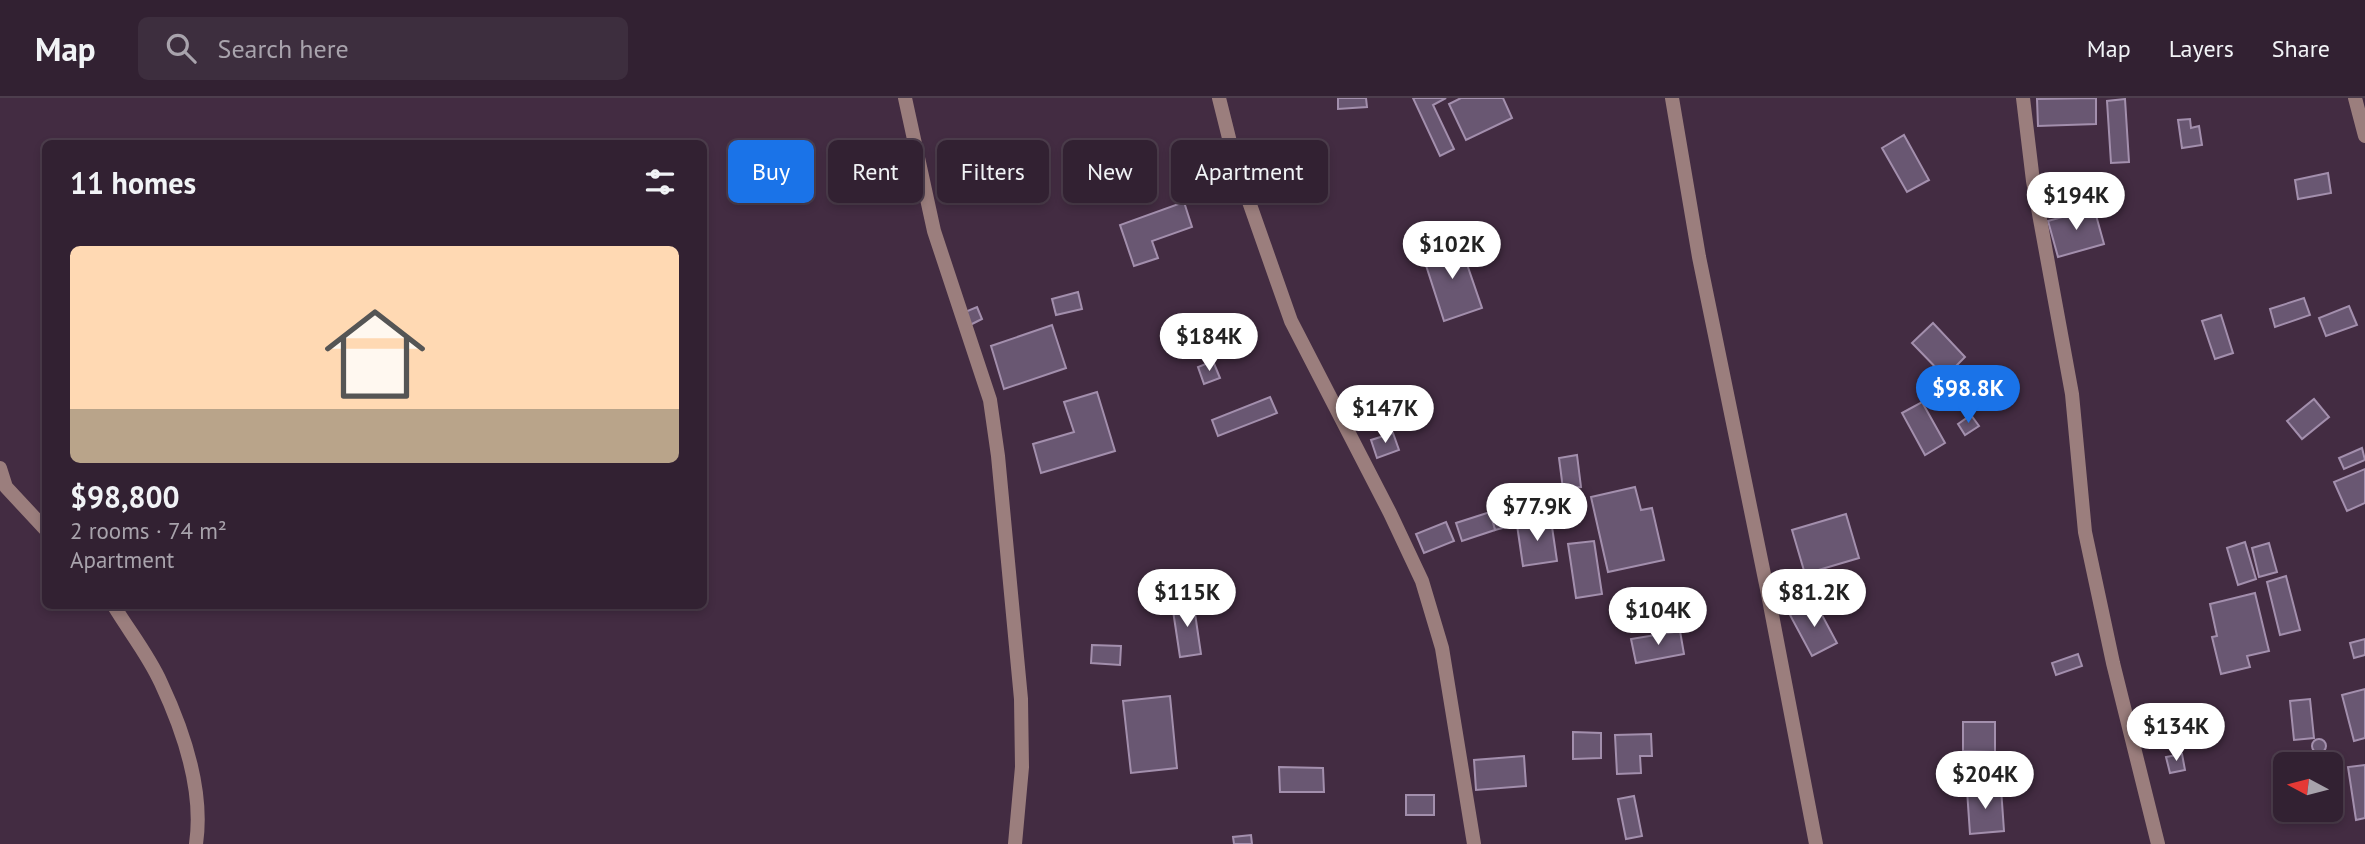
<!DOCTYPE html>
<html lang="en">
<head>
<meta charset="utf-8">
<style>
  body { margin:0; font-family:"PT Sans",sans-serif; background:#3d2e3e; color:#f1f3f6; height:100vh; display:flex; flex-direction:column; font-size:26px; white-space:nowrap }
  * { box-sizing:border-box; margin:0 }
  p { font-size:23px; color:#a8a3ac }
  .icon { flex:none; width:38px; height:38px; fill:none; stroke:currentColor; stroke-width:2; stroke-linecap:round; stroke-linejoin:round }
  .map { position:relative; flex:1; overflow:hidden }
  .panel { position:absolute; left:42px; top:42px; width:665px; height:469px; display:flex; flex-direction:column; background:#322132; border-radius:10px; box-shadow:0 4px 10px #0003,0 0 0 2px #4d3e4d }
  .panel>* { flex:none }
  .guide { position:absolute; left:728px; top:42px; width:665px; height:63px; display:flex; gap:14px }
  .needle { width:46px; rotate:277deg }
  .controls { position:absolute; left:2273px; top:654px; display:grid; gap:14px }
  .controls a { display:grid; place-items:center; width:70px; height:70px; border-radius:10px; background:#322132; box-shadow:0 4px 10px #0003,0 0 0 2px #4d3e4d; font-size:35px }
  .price { position:absolute; translate:-50% -60px; padding:0 16px; border-radius:24px; background:#fff; color:#222; font-size:23px; line-height:46px; filter:drop-shadow(0 2px 4px #0008) }
  .price::after { content:''; position:absolute; left:50%; top:42px; width:21px; height:16px; margin-left:-10px; background:inherit; clip-path:polygon(0 0,100% 0,50% 100%) }
  .price.selected { background:#1a73e8; color:#fff }
  ul { padding:0; list-style:none }
  li { display:grid; align-content:center; gap:14px; height:371px; padding:0 28px }
  li span { display:grid; place-items:center; height:217px; border-radius:10px; color:#555 }
  li>.icon { margin-inline-start:auto }
  span .icon { width:126px; height:126px; fill:#fffc; stroke-width:1 }
  li b { font-size:30px }
  h2 { display:flex; justify-content:space-between; align-items:center; height:84px; padding:0 28px; font-size:30px }
  .chip { padding:0 24px; border-radius:10px; background:#322132; box-shadow:0 4px 10px #0003,0 0 0 2px #4d3e4d; font-size:24px; line-height:63px }
  .chip.selected { background:#1a73e8; color:#fff }
  header { display:flex; align-items:center; gap:42px; box-sizing:border-box; height:98px; padding:0 35px; background:#322132; border-bottom:2px solid #4d3e4d }
  header strong { font-size:33px }
  nav { display:flex; gap:38px; margin-inline-start:auto; font-size:24px }
  .search { width:490px; height:63px; background:#3d2e3e; display:flex; align-items:center; gap:18px; box-sizing:border-box; padding:0 24px; border-radius:10px; color:#a8a3ac; font-size:26px }
  .map>svg:first-child { display:block }
  .building { fill:#695772; stroke:#a38fad; stroke-width:2 }
  .lines { fill:none; stroke-linecap:round; stroke-linejoin:round }
  .street { stroke:#9b7e7d; stroke-width:14 }
</style>
</head>
<body>
<header>
<strong>Map</strong>
<div class="search"><svg class="icon" aria-label="search" viewBox="0 0 24 24"><circle cx="10" cy="10" r="6"/><path d="M15 15l6 6"/></svg>Search here</div>
<nav><a>Map</a><a>Layers</a><a>Share</a></nav>
</header>
<div class="map">
<svg width="2365" height="746" viewBox="0 0 2365 746">
  <rect width="100%" height="100%" fill="#432c42"/>
  <g class="building">
    <polygon points="1338,0 1366,0 1367,9 1338,11"/>
    <polygon points="1413,0 1446,0 1433,7 1454,51 1440,58"/>
    <polygon points="1461,0 1503,0 1512,20 1466,42 1449,6"/>
    <polygon points="2096,0 2096,26 2038,28 2037,1"/>
    <polygon points="2125,1 2129,64 2111,65 2107,3"/>
    <polygon points="2190,21 2191,30 2199,28 2202,47 2182,50 2178,22"/>
    <polygon points="1904,37 1929,82 1907,94 1882,50"/>
    <polygon points="2328,75 2331,95 2298,101 2295,82"/>
    <polygon points="1184,104 1192,129 1152,143 1158,160 1134,168 1120,127"/>
    <polygon points="2094,110 2104,146 2058,159 2048,123"/>
    <polygon points="1459,143 1482,210 1444,223 1422,155"/>
    <polygon points="1078,194 1082,211 1056,217 1052,201"/>
    <polygon points="2304,200 2310,217 2275,229 2270,211"/>
    <polygon points="2349,208 2357,227 2326,238 2319,220"/>
    <polygon points="977,209 982,221 970,227 965,214"/>
    <polygon points="2221,217 2233,255 2215,261 2202,223"/>
    <polygon points="1933,225 1965,259 1945,279 1912,245"/>
    <polygon points="1052,227 1066,270 1004,291 991,248"/>
    <polygon points="1213,263 1220,280 1204,286 1198,269"/>
    <polygon points="1097,294 1115,353 1041,375 1033,346 1074,334 1064,304"/>
    <polygon points="1421,296 1425,318 1399,323 1394,301"/>
    <polygon points="1270,299 1277,315 1218,338 1212,322"/>
    <polygon points="2314,301 2329,319 2302,341 2287,323"/>
    <polygon points="1922,304 1945,345 1925,357 1902,315"/>
    <polygon points="1971,317 1979,328 1965,337 1958,326"/>
    <polygon points="1393,335 1399,352 1377,360 1371,342"/>
    <polygon points="2362,350 2365,362 2344,371 2339,360"/>
    <polygon points="1577,357 1581,389 1563,391 1559,360"/>
    <polygon points="2365,371 2365,405 2347,413 2334,384"/>
    <polygon points="1635,389 1641,412 1652,410 1664,462 1608,474 1591,399"/>
    <polygon points="1531,403 1536,421 1495,432 1490,414"/>
    <polygon points="1490,414 1495,432 1462,443 1456,425"/>
    <polygon points="1846,416 1859,460 1805,476 1792,432"/>
    <polygon points="1551,422 1557,463 1523,468 1517,427"/>
    <polygon points="1446,424 1454,443 1424,455 1416,436"/>
    <polygon points="1594,443 1602,496 1576,500 1568,446"/>
    <polygon points="2245,444 2256,481 2238,487 2227,450"/>
    <polygon points="2269,445 2277,474 2259,479 2252,450"/>
    <polygon points="2286,478 2300,532 2280,537 2267,484"/>
    <polygon points="2255,495 2269,553 2247,558 2250,569 2221,576 2212,539 2217,538 2210,506"/>
    <polygon points="1193,502 1201,556 1180,559 1172,506"/>
    <polygon points="1815,504 1837,545 1812,558 1790,517"/>
    <polygon points="1680,533 1684,556 1636,565 1631,541"/>
    <polygon points="2365,541 2365,557 2354,560 2350,545"/>
    <polygon points="1092,547 1121,548 1120,567 1091,565"/>
    <polygon points="2078,556 2082,568 2056,577 2052,565"/>
    <polygon points="2365,591 2365,640 2354,643 2342,597"/>
    <polygon points="1170,598 1177,670 1131,675 1123,603"/>
    <polygon points="2310,601 2314,640 2294,642 2290,603"/>
    <polygon points="1963,624 1995,624 1995,654 1963,653"/>
    <polygon points="1573,634 1601,635 1601,660 1573,661"/>
    <polygon points="1651,636 1652,658 1640,658 1641,675 1617,676 1615,637"/>
    <circle cx="2319" cy="648" r="7"/>
    <polygon points="2182,656 2185,672 2170,675 2166,659"/>
    <polygon points="1524,658 1526,688 1476,692 1474,662"/>
    <polygon points="2365,667 2365,720 2356,722 2348,669"/>
    <polygon points="1279,669 1323,670 1324,694 1280,694"/>
    <polygon points="2001,690 2004,733 1970,736 1967,692"/>
    <rect x="1406" y="697" width="28" height="20"/>
    <polygon points="1634,698 1642,738 1626,741 1618,701"/>
    <polygon points="1251,737 1252,746 1234,746 1233,739"/>
  </g>
  <g class="lines">
    <g class="street">
      <polyline points="905,0 934,133 990,302 998,358 1021,601 1022,669 1015,746"/>
      <polyline points="1219,0 1235,64 1291,223 1390,415 1422,483 1442,550 1474,746"/>
      <polyline points="1672,0 1699,159 1767,491 1816,746"/>
      <polyline points="2023,0 2033,83 2072,296 2085,434 2113,565 2158,746"/>
      <polyline points="2355,0 2365,38"/>
      <polyline points="0,370 6,389 46,432"/>
      <path d="M114,508C129,533 149,558 161,585C184,634 204,692 196,746"/>
    </g>
  </g>
</svg>
<div class="controls">
<a><svg class="needle" viewBox="-14 -14 28 28"><path d="M0-13l5 13h-10z" fill="#e53935"/><path d="M0 13l5-13h-10z" fill="#a8a3ac"/></svg></a>
</div>
<b class="price" style="left:2076px;top:134px">$194K</b>
<b class="price" style="left:1452px;top:183px">$102K</b>
<b class="price" style="left:1209px;top:275px">$184K</b>
<b class="price selected" style="left:1968px;top:327px">$98.8K</b>
<b class="price" style="left:1385px;top:347px">$147K</b>
<b class="price" style="left:1537px;top:445px">$77.9K</b>
<b class="price" style="left:1187px;top:531px">$115K</b>
<b class="price" style="left:1814px;top:531px">$81.2K</b>
<b class="price" style="left:1658px;top:549px">$104K</b>
<b class="price" style="left:2176px;top:665px">$134K</b>
<b class="price" style="left:1985px;top:713px">$204K</b>
<div class="guide">
<a class="chip selected">Buy</a>
<a class="chip">Rent</a>
<a class="chip">Filters</a>
<a class="chip">New</a>
<a class="chip">Apartment</a>
</div>
<section class="panel">
<h2>11 homes<svg class="icon" aria-label="filters" viewBox="0 0 24 24"><path d="M4 7h16M4 17h16"/><circle cx="9" cy="7" r="2"/><circle cx="15" cy="17" r="2"/></svg></h2>
<ul>
<li><span style="background:linear-gradient(#ffd9b3 75%,#b9a48a 0)"><svg class="icon" aria-label="home" viewBox="0 0 24 24"><path d="M3 11l9-7 9 7M6 9v11h12V9"/></svg></span><div><b>$98,800</b><p>2 rooms · 74 m²</p><p>Apartment</p></div></li>
</ul>
</section>
</div>
</body>
</html>
